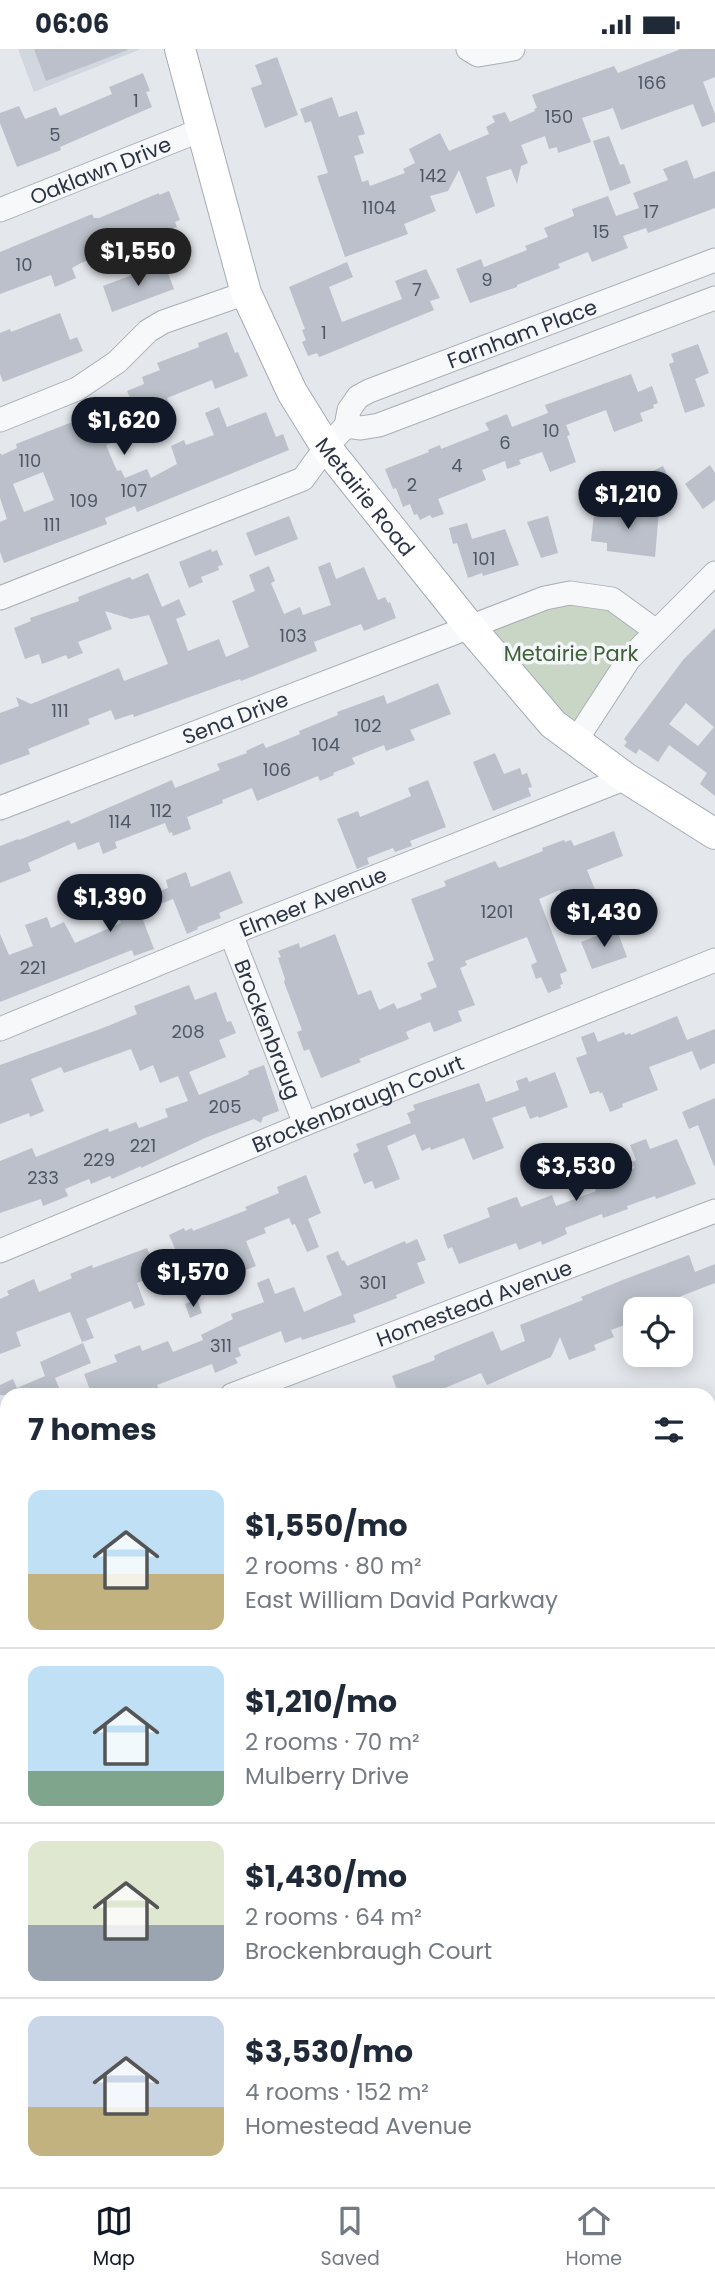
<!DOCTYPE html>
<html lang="en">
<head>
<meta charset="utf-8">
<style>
  body { margin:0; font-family:Poppins,sans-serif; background:#f6f6f7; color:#1f2937; height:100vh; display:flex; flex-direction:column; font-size:26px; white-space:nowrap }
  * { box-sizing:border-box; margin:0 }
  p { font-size:23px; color:#747a83 }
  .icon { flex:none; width:38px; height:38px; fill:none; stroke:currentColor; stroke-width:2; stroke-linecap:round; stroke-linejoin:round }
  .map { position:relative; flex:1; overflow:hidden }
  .sheet { position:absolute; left:0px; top:1339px; width:716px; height:800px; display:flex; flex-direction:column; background:#fff; border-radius:21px 21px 0 0; box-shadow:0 4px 18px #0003 }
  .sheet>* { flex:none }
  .controls { position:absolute; left:623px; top:1248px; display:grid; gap:14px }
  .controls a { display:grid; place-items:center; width:70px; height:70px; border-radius:14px; background:#fff; box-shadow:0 4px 18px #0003; font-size:35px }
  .price { position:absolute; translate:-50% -60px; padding:0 16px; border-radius:24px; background:#111827; color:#fff; font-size:23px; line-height:46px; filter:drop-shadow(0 2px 4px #0008) }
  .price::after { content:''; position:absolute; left:50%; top:42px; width:21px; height:16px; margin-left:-10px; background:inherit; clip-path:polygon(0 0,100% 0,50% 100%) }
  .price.selected { background:#222; color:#fff }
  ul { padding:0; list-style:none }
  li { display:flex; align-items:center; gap:21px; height:175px; padding:0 28px }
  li+li { border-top:2px solid #e0e1e3 }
  li span { display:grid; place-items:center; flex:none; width:196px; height:140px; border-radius:14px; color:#555 }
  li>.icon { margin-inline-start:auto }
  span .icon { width:84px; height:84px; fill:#fffc; stroke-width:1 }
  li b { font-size:30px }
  h2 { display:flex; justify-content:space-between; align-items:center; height:84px; padding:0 28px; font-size:30px }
  .status { display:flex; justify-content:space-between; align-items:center; height:49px; padding:0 35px; background:#fff; direction:ltr }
  .status svg { height:19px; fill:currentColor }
  .dock { display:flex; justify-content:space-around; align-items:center; height:98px; border-top:2px solid #e0e1e3; background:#fff; font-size:19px; color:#747a83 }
  .dock a { display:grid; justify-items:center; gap:4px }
  .dock .selected { color:#111827 }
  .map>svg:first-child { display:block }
  .built { fill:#d2d6de }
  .green { fill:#c9d6c5 }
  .building { fill:#bbc0ca; fill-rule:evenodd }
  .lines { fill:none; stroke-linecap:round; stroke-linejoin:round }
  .minor-casing { stroke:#a9aeb7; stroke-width:25 }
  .major-casing { stroke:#a3abb8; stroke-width:32 }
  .minor { stroke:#f7f8fa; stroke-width:23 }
  .major { stroke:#fff; stroke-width:30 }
  .labels { text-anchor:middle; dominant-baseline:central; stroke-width:7; stroke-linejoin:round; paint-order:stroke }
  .number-label { font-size:18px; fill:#4f5766 }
  .street-label { font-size:21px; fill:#2b3445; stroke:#f4f6f9 }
  .park-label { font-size:21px; fill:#3f6138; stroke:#f4f6f9 }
</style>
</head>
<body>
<div class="status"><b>06:06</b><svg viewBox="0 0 49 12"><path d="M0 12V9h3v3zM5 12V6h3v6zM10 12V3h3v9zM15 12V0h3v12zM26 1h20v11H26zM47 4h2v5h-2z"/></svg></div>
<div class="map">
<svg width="715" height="2138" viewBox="0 0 715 2138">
  <rect width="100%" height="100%" fill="#e4e7ec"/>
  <polygon class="built" points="18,0 141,0 34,43"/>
  <polygon class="green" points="612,550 656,582 575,693 470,578 534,560"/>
  <g class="building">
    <polygon points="34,0 127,0 128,1 46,32"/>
    <polygon points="681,0 715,0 715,28 703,33 715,65 715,73 702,78 693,55 621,81 613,59 582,69 591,93 558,104 557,98 549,100 545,87 521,96 528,114 521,117 517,135 511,120 486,128 495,157 476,165 459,121 448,142 430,147 436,162 404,175 408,185 345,208 317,127 328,124 311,72 305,74 300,60 332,48 339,68 357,62 365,85 358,87 364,104 354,107 362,133 368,131 370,137 405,124 403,120 415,114 409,100 440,84 449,102 489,85 486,78 495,73 492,67 505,63 510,73 535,62 534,60 537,59 532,46 614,17 618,24"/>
    <polygon points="277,8 298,66 265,79 251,39 262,35 255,16"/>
    <polygon points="143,24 150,42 146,43 152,58 60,98 61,101 17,118 0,74 0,64 19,57 25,70 56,58 60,67 112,45 109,38"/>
    <polygon points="609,87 620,116 624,115 631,134 610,142 593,92"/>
    <polygon points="687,111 694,130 715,122 715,159 648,184 646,179 623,187 628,199 592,213 588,203 558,215 560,219 517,236 517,238 470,254 456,220 481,210 484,218 527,201 525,197 548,188 544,179 574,167 572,160 608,147 616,167 639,159 633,144 668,131 663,120"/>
    <polygon points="169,142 180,171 175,173 177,178 81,214 72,219 76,229 55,238 51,226 0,245 0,203 92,165 94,169 99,169 159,144 159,146"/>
    <polygon points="347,213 353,228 329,238 342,273 402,250 395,232 426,220 440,249 430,252 434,261 327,305 319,308 317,304 308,307 302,293 306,291 302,281 305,280 289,238"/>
    <polygon points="164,214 174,240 112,263 103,237"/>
    <polygon points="60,264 70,291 77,288 83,302 3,333 0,325 0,284 10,280 11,283"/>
    <path d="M227,283L235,304L238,303L248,327L215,340L212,331L167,349L170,357L128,374L133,385L106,396L117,422L121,421L125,429L147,420L151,429L177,415L171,397L184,391L186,396L214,386L205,364L219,358L227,378L266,363L276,388L283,385L289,401L137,463L135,457L105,469L107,475L4,514L0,503V473L7,470L0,449V404L2,406L17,399L16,395L67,375L81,371V373L131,351L127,342L144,335L142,328L160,321L157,314L199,298L198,294ZM43,423L54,451L24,463L13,435Z"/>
    <polygon points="698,295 709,324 695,330 705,357 685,364 669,315 674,313 671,305"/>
    <polygon points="631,325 638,343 652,337 658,354 653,356 654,359 640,364 643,372 614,383 606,361 566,376 570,386 567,387 576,413 550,423 542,403 519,411 521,415 507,420 505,412 482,421 486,431 438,450 444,465 432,469 430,466 420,471 417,465 414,466 410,455 403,458 396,439 393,440 385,420 429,403 428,401 440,396 441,400 489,381 485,374 500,368 507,365 512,378 548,364 545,356"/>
    <polygon points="710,416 715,424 715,451 703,460 685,435"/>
    <polygon points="663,417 672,436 652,446 643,427"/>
    <polygon points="640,458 659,461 655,508 607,502 607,494 591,492 594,465 608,466 608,461 637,464"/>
    <polygon points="289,467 298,490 255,507 246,484"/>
    <polygon points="548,467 558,504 541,509 527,473"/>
    <polygon points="467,474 472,490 505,480 519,516 483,527 482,524 468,529 457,494 453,495 449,479"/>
    <polygon points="211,500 212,503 217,501 223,516 218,517 219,521 201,528 203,533 189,539 179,513"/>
    <polygon points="330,513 336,530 364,518 378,551 385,548 388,554 390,553 396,569 364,582 361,575 314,593 317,602 241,632 240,630 134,668 133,665 115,671 111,661 88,670 90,675 28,700 30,705 0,716 0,664 19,657 16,648 31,655 119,619 124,632 168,615 149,566 131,570 105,562 112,580 78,593 83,604 68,610 66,606 42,615 39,605 25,610 14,579 31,572 30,569 79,552 78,548 130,528 132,531 148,524 162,558 179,550 186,566 176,570 188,602 219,590 226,608 249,598 232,552 255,542 249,526 269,517 275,532 271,534 284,565 300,558 303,566 331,556 318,518"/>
    <path d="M715,579V747L700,735L707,724L669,696L658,713L639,700L636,705L624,697L627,693L624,690L683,611ZM686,654L714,678L698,697L669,675Z"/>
    <polygon points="438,634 451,665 410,681 415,691 386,702 384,696 352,709 355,715 333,724 334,726 320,732 318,727 257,752 252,739 222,751 223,754 187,768 191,780 173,787 172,783 169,784 165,774 115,793 117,799 103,805 99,793 78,801 75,793 28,814 31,822 0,834 0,797 18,790 19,791 69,771 71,775 172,731 175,739 220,721 217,715 247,704 246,702 263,694 266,699 300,685 299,682 338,666 337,663 384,646 387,655"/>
    <polygon points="495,704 504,725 520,719 522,726 527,724 532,738 528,739 531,747 493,762 473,713"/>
    <polygon points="428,731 446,778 410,792 412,797 395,803 393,799 367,809 369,815 357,820 337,770 358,762 360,768 411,747 408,739"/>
    <polygon points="614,782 623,807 587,821 602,858 571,870 560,841 539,850 567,922 560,925 563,935 560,936 561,939 548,944 541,928 536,930 531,916 537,913 527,888 465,912 467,916 460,919 475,956 458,962 462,972 434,983 430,973 417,978 406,983 409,990 359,1010 361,1013 321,1029 309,1000 304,1002 297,983 302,981 284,933 285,930 278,909 281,908 278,902 299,894 300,899 335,885 358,946 371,941 379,961 394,954 397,960 408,956 422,950 420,945 437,938 427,914 434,911 411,850 446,837 444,832 495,812 499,819 543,802 542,799 564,791 565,793 571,791 574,797"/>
    <polygon points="230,822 243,854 219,864 221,869 197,878 198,880 187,885 173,850 140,863 154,900 134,907 132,901 0,953 0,885 9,906 33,897 25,876 47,868 51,879 64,873 75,894 121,874 114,856 134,848 135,851 168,839 166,831 186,823 191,838"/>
    <polygon points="616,879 627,908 592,920 581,893"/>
    <polygon points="189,936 195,951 216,943 227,973 231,972 236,984 219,991 226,1008 189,1023 199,1046 239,1030 249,1025 248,1022 264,1016 279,1062 263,1068 261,1074 254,1070 205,1089 141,1119 141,1117 112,1130 110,1127 91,1135 89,1130 65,1140 68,1147 43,1157 41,1150 0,1164 0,1112 32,1099 36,1108 108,1079 109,1083 136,1073 139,1079 168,1068 165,1060 188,1052 178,1027 160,1034 153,1016 140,1022 131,1000 64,1024 61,1018 31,1030 44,1062 30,1068 29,1064 0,1075 0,1016 103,979 137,965 134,957"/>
    <polygon points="677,967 687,991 715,980 715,1014 700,1021 692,1002 649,1018 658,1041 622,1055 623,1058 610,1063 602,1043 600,1045 599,1042 590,1045 576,1009 587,1005 581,988 594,983 598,993 624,983 625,986 630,984 631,986"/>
    <polygon points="555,1023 568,1058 539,1069 538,1067 530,1070 525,1057 492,1069 504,1099 473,1111 464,1089 431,1101 430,1098 422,1102 415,1085 387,1097 400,1130 375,1140 372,1132 364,1135 353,1105 359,1102 356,1095 411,1074 407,1064 415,1061 413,1056 479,1034 486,1053 519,1041 516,1032 527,1028 529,1033"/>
    <polygon points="715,1049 715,1116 714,1117 698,1076 689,1080 682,1063"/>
    <polygon points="646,1090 650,1100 677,1090 696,1135 656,1150 655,1147 627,1157 628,1160 603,1169 602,1165 565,1179 567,1185 542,1196 541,1192 519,1201 516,1194 459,1215 452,1198 448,1200 443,1186 490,1168 487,1159 513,1149 517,1148 521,1158 552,1146 556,1157 596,1142 582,1106 593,1102 605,1130 634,1119 632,1113 636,1111 630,1096"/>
    <polygon points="306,1126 321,1164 308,1170 319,1198 307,1203 295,1175 292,1176 289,1169 264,1179 266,1184 246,1192 256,1217 220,1231 213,1213 175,1229 168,1210 178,1206 169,1186 184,1179 185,1182 192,1179 193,1182 247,1161 245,1158 279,1144 277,1138"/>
    <polygon points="417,1190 426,1211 417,1214 425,1234 396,1246 397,1249 353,1266 356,1273 302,1291 301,1288 285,1294 281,1282 238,1299 241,1307 235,1309 238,1314 215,1324 212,1315 157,1336 160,1343 153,1346 92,1346 84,1325 117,1313 114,1306 140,1296 142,1302 168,1292 173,1303 203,1291 201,1286 233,1270 231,1265 264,1253 257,1234 269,1229 275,1245 294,1238 304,1263 342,1246 326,1207 338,1202 342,1212 344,1211 347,1217 405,1192 406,1195"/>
    <polygon points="147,1199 158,1226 137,1234 145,1256 134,1260 131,1252 86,1270 94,1289 82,1293 70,1263 16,1283 21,1297 0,1305 0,1250 9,1246 7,1242 34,1230 39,1243 72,1229 70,1225 92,1216 93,1219"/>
    <polygon points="689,1206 695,1223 715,1215 715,1234 661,1255 663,1260 635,1260 635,1272 611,1281 614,1288 594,1296 596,1301 569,1311 560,1288 551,1308 487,1336 481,1324 428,1346 399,1346 392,1327 435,1311 434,1307 442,1303 493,1282 501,1302 525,1292 520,1276 583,1251 581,1248 620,1232"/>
    <polygon points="197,1250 202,1264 190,1269 185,1255"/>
    <polygon points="83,1294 91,1314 55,1329 62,1346 0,1346 0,1336 13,1330 17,1339 45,1327 40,1313"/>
  </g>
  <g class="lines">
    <defs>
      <g id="minor">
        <polyline points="468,0 478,6 513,0"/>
        <path id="s1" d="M0,161L201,81"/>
        <polyline points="0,371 77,340 117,313 148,282 163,273 246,244"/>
        <polyline points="346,377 361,379 379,376 715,249"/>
        <path id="s2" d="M0,549L303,430L326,398L346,377L349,361L358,348L369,342L715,211"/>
        <polyline points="575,693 629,610 715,524"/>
        <path id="s3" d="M0,759L545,549L570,544L612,550L656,582"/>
        <path id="s4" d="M231,885L305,1075"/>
        <path id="s5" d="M0,980L250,877L626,729"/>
        <path id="s6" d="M0,1202L305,1075L715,911"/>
        <path id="s7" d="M232,1346L715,1162"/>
        <polyline points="709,1422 715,1420"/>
        <polyline points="0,1433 7,1430"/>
        <polyline points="0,1700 7,1697"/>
        <polyline points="709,1710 715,1707"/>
        <polyline points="0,1932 7,1951"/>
        <polyline points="0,1989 7,1986"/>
        <polyline points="709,1997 715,1995"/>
        <polyline points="709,2088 715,2104"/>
        <polyline points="77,2132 80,2138"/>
        <polyline points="351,2138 368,2132"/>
      </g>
      <g id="major">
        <path id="s8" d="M180,0L246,244L292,343L326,398L470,578L553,675L626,729L715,785"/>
      </g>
    </defs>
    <use href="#minor" class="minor-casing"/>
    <use href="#major" class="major-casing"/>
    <use href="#minor" class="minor"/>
    <use href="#major" class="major"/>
  </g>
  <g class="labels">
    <g class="number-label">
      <text x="652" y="33">166</text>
      <text x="136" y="51">1</text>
      <text x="559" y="67">150</text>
      <text x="55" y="85">5</text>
      <text x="433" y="126">142</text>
      <text x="379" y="158">1104</text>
      <text x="651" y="162">17</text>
      <text x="601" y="182">15</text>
      <text x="24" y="215">10</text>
      <text x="487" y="230">9</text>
      <text x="417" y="240">7</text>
      <text x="324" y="283">1</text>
      <text x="551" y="381">10</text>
      <text x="505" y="393">6</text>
      <text x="30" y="411">110</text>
      <text x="457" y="416">4</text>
      <text x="412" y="435">2</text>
      <text x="134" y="441">107</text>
      <text x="84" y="451">109</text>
      <text x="52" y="475">111</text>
      <text x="484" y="509">101</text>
      <text x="293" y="586">103</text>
      <text x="60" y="661">111</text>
      <text x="368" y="676">102</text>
      <text x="326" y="695">104</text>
      <text x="277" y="720">106</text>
      <text x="161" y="761">112</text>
      <text x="120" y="772">114</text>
      <text x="497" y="862">1201</text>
      <text x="33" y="918">221</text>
      <text x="188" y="982">208</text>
      <text x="225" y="1057">205</text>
      <text x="143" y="1096">221</text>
      <text x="99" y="1110">229</text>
      <text x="43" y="1128">233</text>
      <text x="373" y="1233">301</text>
      <text x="221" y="1296">311</text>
    </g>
    <g class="street-label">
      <text stroke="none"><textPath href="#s1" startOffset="108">Oaklawn Drive</textPath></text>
      <text stroke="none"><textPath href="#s2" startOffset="602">Farnham Place</textPath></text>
      <text stroke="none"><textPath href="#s8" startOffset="490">Metairie Road</textPath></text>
      <text stroke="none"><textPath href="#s3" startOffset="252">Sena Drive</textPath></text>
      <text stroke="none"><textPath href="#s5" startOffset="338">Elmeer Avenue</textPath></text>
      <text stroke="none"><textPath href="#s4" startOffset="102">Brockenbraug</textPath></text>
      <text stroke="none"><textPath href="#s6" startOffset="387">Brockenbraugh Court</textPath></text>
      <text stroke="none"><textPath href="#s7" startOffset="259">Homestead Avenue</textPath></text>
    </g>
    <g class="park-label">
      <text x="571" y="604">Metairie Park</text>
    </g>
  </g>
</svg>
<div class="controls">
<a><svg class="icon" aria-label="locate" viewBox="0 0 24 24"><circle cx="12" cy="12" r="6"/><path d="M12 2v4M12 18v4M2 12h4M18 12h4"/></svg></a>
</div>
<b class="price selected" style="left:138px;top:239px">$1,550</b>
<b class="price" style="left:124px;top:408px">$1,620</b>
<b class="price" style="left:628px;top:482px">$1,210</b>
<b class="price" style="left:110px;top:885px">$1,390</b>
<b class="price" style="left:604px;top:900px">$1,430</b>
<b class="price" style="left:576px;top:1154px">$3,530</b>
<b class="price" style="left:193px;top:1260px">$1,570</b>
<section class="sheet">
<h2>7 homes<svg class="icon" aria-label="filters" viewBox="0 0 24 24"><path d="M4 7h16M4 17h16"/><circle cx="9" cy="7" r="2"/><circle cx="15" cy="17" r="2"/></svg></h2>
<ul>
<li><span style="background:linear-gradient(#bfe0f5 60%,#c2b280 0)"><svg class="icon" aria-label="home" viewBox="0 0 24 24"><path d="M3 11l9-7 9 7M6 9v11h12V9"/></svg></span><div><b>$1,550/mo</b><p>2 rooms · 80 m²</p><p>East William David Parkway</p></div></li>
<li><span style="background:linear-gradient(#bfe0f5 75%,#7fa58c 0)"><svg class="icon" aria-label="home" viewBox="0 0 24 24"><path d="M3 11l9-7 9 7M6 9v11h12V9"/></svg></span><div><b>$1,210/mo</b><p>2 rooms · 70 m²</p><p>Mulberry Drive</p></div></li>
<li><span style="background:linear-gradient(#dfe7d0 60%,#9aa5b1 0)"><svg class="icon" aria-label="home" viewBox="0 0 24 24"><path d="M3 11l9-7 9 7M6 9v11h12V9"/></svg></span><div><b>$1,430/mo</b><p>2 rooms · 64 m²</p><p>Brockenbraugh Court</p></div></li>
<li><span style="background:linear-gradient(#c9d6e8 65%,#c2b280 0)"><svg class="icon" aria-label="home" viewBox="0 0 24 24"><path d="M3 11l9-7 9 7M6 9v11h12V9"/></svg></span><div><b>$3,530/mo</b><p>4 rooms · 152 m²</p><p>Homestead Avenue</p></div></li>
</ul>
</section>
</div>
<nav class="dock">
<a class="selected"><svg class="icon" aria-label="map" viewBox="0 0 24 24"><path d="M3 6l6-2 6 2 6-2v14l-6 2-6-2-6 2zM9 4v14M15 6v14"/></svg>Map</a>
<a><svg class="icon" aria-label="saved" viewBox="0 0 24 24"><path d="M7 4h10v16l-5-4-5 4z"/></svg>Saved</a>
<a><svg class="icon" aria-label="home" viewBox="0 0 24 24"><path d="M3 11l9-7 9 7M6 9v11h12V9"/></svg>Home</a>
</nav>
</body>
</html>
